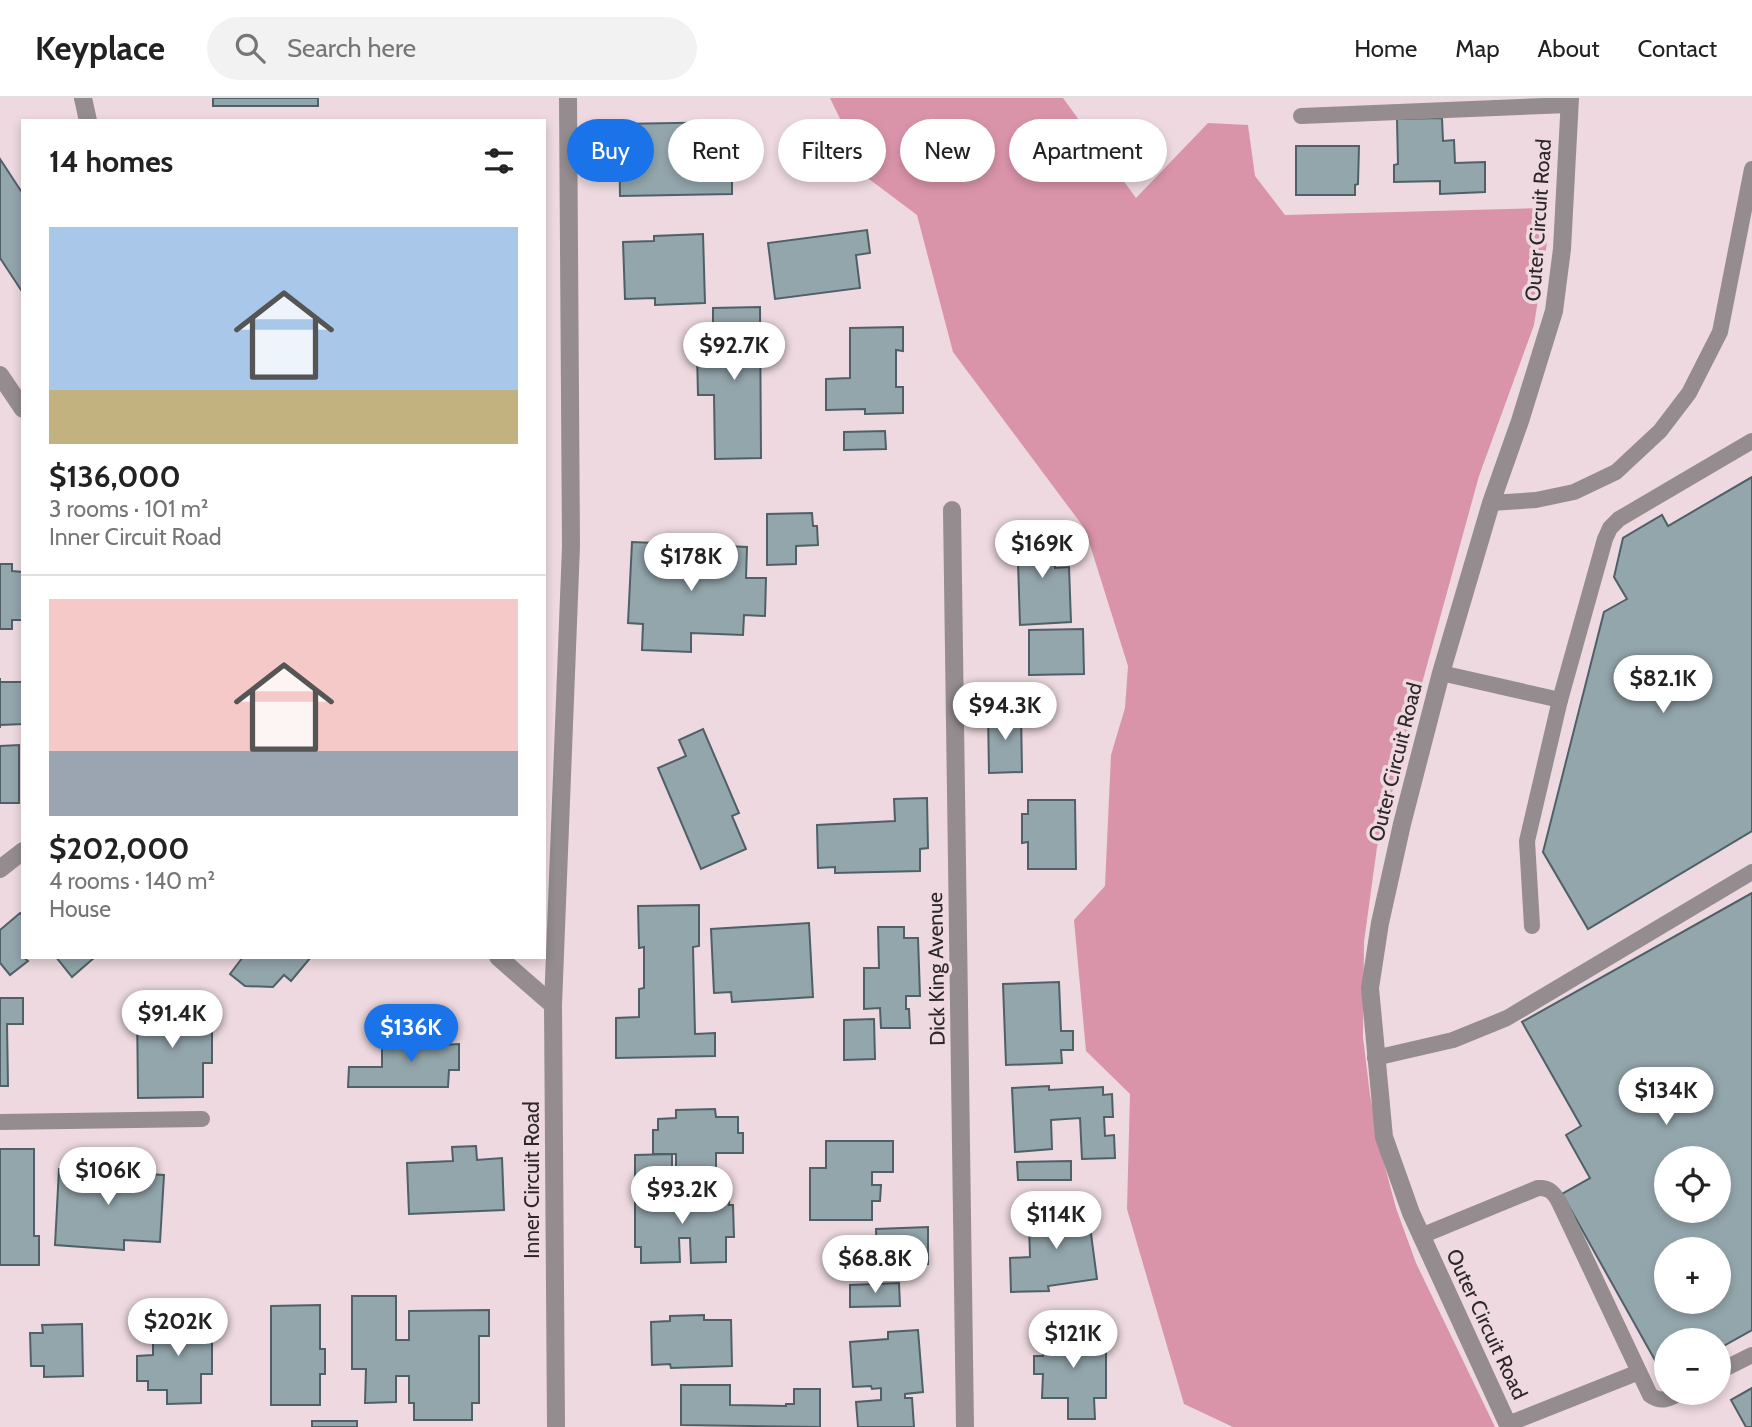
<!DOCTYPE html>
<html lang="en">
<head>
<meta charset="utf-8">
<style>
  body { margin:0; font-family:Cabin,sans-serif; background:#f2f2f2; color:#222; height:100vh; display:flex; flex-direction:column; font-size:26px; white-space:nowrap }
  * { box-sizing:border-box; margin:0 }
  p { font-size:23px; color:#767676 }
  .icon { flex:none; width:38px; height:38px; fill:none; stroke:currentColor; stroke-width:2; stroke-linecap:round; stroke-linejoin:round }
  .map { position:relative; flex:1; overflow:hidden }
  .panel { position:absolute; left:21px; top:21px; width:525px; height:840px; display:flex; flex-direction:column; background:#fff; border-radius:0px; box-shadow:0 4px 10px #0003 }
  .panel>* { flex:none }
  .guide { position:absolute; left:567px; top:21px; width:665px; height:63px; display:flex; gap:14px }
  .tools { position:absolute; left:1654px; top:1048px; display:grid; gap:14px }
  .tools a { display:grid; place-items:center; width:77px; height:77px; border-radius:50%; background:#fff; box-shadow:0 4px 10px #0003; font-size:35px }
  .price { position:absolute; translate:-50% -60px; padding:0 16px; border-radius:24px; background:#fff; color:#222; font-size:23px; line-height:46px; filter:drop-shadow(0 2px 4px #0008) }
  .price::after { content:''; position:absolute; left:50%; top:42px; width:21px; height:16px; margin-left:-10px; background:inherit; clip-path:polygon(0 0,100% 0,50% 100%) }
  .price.on { background:#1a73e8; color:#fff }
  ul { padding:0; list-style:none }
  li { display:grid; align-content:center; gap:14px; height:371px; padding:0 28px }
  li+li { border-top:2px solid #e0e0e0 }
  li span { display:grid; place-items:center; height:217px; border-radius:0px; color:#555 }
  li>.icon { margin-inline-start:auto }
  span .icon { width:126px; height:126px; fill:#fffc; stroke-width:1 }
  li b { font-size:30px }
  h2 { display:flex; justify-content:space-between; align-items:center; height:84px; padding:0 28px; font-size:30px }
  .pill { padding:0 24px; border-radius:32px; background:#fff; box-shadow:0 4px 10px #0003; font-size:24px; line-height:63px }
  .pill.on { background:#1a73e8; color:#fff }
  header { display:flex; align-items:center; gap:42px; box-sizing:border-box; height:98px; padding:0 35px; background:#fff; border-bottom:2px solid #e0e0e0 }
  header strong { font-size:33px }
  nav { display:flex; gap:38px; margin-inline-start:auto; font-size:24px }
  .search { width:490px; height:63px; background:#f2f2f2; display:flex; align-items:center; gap:18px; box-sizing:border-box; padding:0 24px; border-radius:38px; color:#767676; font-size:26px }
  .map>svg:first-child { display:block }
  .forest { fill:#da94aa }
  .building { fill:#93a6ac; stroke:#4f6066; stroke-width:2; fill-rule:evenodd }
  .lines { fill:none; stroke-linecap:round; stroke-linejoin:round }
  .lane { stroke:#948c8e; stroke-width:16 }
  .street { stroke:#948c8e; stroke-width:18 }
  .labels { text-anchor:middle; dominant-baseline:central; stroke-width:7; stroke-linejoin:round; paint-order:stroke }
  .street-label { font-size:21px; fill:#2e2729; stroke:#edd9df }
</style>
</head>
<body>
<header>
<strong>Keyplace</strong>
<div class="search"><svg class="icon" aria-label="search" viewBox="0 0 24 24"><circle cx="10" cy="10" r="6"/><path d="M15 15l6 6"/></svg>Search here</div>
<nav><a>Home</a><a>Map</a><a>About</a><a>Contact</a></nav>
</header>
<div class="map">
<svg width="1752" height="1329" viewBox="0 0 1752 1329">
  <rect width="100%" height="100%" fill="#edd9df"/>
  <polygon class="forest" points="830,0 1063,0 1136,100 1208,25 1248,27 1255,78 1285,117 1544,110 1547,145 1534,227 1479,378 1377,749 1364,844 1363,939 1370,997 1381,1054 1396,1110 1416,1165 1495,1329 1233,1329 1184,1306 1127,1111 1130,996 1086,953 1074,822 1105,788 1111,657 1125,610 1128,568 1085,431 953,254 917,117 869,81"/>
  <g class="building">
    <rect x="213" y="0" width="105" height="8"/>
    <polygon points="1442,20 1443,43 1454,42 1455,65 1485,64 1485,94 1440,96 1440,83 1394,84 1394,67 1398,66 1397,21"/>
    <polygon points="732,24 732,96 620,98 619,26"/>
    <polygon points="1296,48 1359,48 1358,86 1355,87 1355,97 1296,97"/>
    <polygon points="0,61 23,96 23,195 0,160"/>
    <polygon points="867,132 870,155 856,157 860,190 775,201 768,145"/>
    <polygon points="703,136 705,205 655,207 655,200 625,201 623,144 654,143 654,138"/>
    <polygon points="760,209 761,360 715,361 714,297 698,297 697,255 713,255 713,210"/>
    <polygon points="903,229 903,253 896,252 896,289 903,289 903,315 865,316 865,311 826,312 826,281 850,280 850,230"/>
    <polygon points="885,333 886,351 844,352 844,334"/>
    <polygon points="1752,379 1752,733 1588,831 1543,754 1604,514 1627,501 1614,479 1623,440 1662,417 1668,428"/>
    <polygon points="812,415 813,428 817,428 818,447 796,448 796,466 767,467 767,416"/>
    <polygon points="1053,431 1055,470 1069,469 1071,524 1020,527 1017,433"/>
    <polygon points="632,444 747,449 746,480 766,480 765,518 744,517 743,537 691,535 691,554 642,552 643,526 628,525"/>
    <polygon points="0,466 12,466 12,473 23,474 23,522 12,522 12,531 0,531"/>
    <polygon points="1083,531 1084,576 1029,577 1029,532"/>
    <polygon points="0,580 0,584 23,584 23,626 0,627 0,630"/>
    <polygon points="1021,613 1022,674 989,675 988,614"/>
    <polygon points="703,631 739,715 732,718 746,751 701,771 658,670 686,658 679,642"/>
    <polygon points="19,647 19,705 0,705 0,648"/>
    <polygon points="927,700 928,750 920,751 920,773 835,775 835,769 818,770 817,727 895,723 894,701"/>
    <polygon points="1028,702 1075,702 1076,771 1028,771 1028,744 1022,745 1022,716 1028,716"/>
    <path d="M1752,795V1232L1718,1251V1242H1666L1665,1280L1562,1096L1590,1080L1566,1037L1581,1028L1522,924ZM1666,1060H1718V1113H1666ZM1666,1152H1718V1204H1666Z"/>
    <polygon points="699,807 699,848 693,849 695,936 715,935 715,958 616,960 616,920 639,919 639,891 644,890 644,849 639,850 638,808"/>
    <polygon points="20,815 23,818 23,859 28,863 10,877 0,865 0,832"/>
    <polygon points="809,825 813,899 732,904 731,894 714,895 711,831"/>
    <polygon points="878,829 904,829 904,840 918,840 920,898 906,898 906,911 909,911 910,930 881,930 880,910 864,911 864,870 879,870"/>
    <polygon points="56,859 95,859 72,879"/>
    <polygon points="243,859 311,859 291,883 284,877 273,889 245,888 230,876"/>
    <polygon points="1059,884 1061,933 1073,933 1073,952 1061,952 1062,965 1006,967 1003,886"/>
    <polygon points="0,900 23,900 23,926 7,926 8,988 0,988"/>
    <polygon points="202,904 202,927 212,927 212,965 203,965 203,999 138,1000 137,906"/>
    <polygon points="874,921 875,961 844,962 844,922"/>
    <polygon points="416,930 442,930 442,947 459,946 459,972 449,972 448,989 348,989 349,969 382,969 382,946 416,946"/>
    <polygon points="1049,988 1049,992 1103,989 1103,997 1112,996 1113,1019 1104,1019 1105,1038 1114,1037 1115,1060 1082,1061 1080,1020 1051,1022 1052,1051 1015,1054 1012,990"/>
    <polygon points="715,1011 716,1019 738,1019 738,1035 743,1035 743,1055 716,1055 716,1072 676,1073 676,1056 653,1056 653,1032 658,1032 658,1021 676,1020 676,1012"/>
    <polygon points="826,1043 893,1043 893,1074 872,1074 872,1087 881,1087 880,1103 872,1103 872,1122 810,1122 810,1070 826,1070"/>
    <polygon points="476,1048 477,1062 502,1060 504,1112 409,1116 407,1065 453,1063 452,1049"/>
    <polygon points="0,1051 34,1051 34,1138 39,1138 39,1167 0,1167"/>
    <polygon points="672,1056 672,1085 635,1086 635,1057"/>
    <polygon points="1071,1063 1071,1082 1018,1082 1017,1064"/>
    <polygon points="93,1066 129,1069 128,1075 164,1077 160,1144 124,1142 124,1152 55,1147 59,1071 92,1073"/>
    <polygon points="678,1089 679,1098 729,1097 729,1107 733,1107 734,1139 726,1139 726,1164 691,1165 690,1140 679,1140 680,1164 641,1165 641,1149 635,1149 635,1104 640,1104 639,1090"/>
    <polygon points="1087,1106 1097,1181 1048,1188 1049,1193 1011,1194 1010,1160 1030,1159 1029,1126 1037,1126 1035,1113"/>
    <polygon points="928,1129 928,1166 877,1168 876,1131"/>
    <polygon points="899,1185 900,1208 850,1209 850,1187"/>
    <polygon points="352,1198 396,1198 396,1242 409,1242 409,1213 489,1212 489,1238 479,1238 479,1305 472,1305 472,1322 414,1322 414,1305 409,1305 409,1278 396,1278 396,1304 365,1305 366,1271 352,1271"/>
    <polygon points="320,1207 320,1251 325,1251 325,1276 320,1276 320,1307 271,1307 271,1208"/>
    <polygon points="203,1215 203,1238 212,1238 212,1276 201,1276 201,1305 167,1306 167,1292 148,1292 148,1283 137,1283 137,1258 153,1257 153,1216"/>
    <polygon points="704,1217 704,1222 731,1222 732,1268 671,1270 670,1266 652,1267 651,1224 670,1223 670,1218"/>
    <polygon points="82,1226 83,1278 44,1279 44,1268 31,1268 30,1235 43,1235 42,1227"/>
    <polygon points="1043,1230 1090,1230 1090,1244 1106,1244 1106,1300 1094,1300 1095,1321 1068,1321 1068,1300 1042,1300 1043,1276 1034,1276 1034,1258 1043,1258"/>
    <polygon points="918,1232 923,1294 905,1296 905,1300 912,1300 914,1329 858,1329 856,1304 881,1302 881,1290 872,1291 871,1288 853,1289 850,1244 888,1241 888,1234"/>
    <polygon points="681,1287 730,1287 730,1307 786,1308 786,1306 794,1306 794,1291 820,1291 820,1329 681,1327"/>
    <polygon points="1752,1290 1752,1329 1746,1329 1731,1302"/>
    <rect x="312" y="1323" width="45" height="6"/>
  </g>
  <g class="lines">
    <g class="lane">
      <polyline points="1301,18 1569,7"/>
      <polyline points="1491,405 1536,402 1574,394 1616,374 1660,333 1689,295 1720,234 1752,71"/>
      <polyline points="1441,575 1560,602"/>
      <polyline points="1532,828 1527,743 1560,602 1605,441 1610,430 1619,421 1752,343"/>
      <polyline points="1375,960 1453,942 1507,920 1752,774"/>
      <polyline points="0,1024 202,1021"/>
      <path d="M1421,1138L1538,1090C1549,1089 1554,1095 1559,1104L1650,1297C1661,1305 1669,1301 1680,1295"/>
      <polyline points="1718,1274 1752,1257"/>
      <polyline points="1508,1326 1639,1274"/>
    </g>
    <g class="street">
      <polyline points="83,0 88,23"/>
      <polyline points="0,277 23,311"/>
      <polyline points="952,412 965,1329"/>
      <polyline points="0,771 23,753"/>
      <polyline points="498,859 553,907"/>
      <polyline points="556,1329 553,907 571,448 568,0"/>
      <polyline points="1509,1329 1411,1115 1384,1039 1370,890 1380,825 1402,726 1441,575 1491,405 1520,323 1554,213 1562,151 1570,0"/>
    </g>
  </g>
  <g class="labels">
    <g class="street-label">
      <text transform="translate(1538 122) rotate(-86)">Outer Circuit Road</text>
      <text transform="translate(1395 664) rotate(-76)">Outer Circuit Road</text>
      <text transform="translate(936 871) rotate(-91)">Dick King Avenue</text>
      <text transform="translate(531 1082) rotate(-90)">Inner Circuit Road</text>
      <text transform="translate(1487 1226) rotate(65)">Outer Circuit Road</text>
    </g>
  </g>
</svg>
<div class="tools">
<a><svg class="icon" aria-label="locate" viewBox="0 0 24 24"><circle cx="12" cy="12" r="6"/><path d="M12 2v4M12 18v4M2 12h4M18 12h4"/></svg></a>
<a>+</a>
<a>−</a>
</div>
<b class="price" style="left:734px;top:284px">$92.7K</b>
<b class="price" style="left:1042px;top:482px">$169K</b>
<b class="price" style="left:691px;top:495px">$178K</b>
<b class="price" style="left:1663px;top:617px">$82.1K</b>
<b class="price" style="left:1005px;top:644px">$94.3K</b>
<b class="price" style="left:172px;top:952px">$91.4K</b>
<b class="price on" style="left:411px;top:966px">$136K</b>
<b class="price" style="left:1666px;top:1029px">$134K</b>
<b class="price" style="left:108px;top:1109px">$106K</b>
<b class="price" style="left:682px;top:1128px">$93.2K</b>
<b class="price" style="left:1056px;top:1153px">$114K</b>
<b class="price" style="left:875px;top:1197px">$68.8K</b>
<b class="price" style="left:178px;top:1260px">$202K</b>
<b class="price" style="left:1073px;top:1272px">$121K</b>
<div class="guide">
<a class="pill on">Buy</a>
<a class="pill">Rent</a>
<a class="pill">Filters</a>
<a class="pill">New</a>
<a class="pill">Apartment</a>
</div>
<section class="panel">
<h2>14 homes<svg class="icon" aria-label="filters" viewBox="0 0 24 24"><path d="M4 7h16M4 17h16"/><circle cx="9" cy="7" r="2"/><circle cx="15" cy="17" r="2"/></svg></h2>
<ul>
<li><span style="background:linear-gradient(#a9c7e8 75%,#c2b280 0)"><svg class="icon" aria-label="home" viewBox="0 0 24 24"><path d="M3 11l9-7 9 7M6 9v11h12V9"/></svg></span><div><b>$136,000</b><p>3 rooms · 101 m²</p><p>Inner Circuit Road</p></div></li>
<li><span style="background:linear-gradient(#f6c9c9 70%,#9aa5b1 0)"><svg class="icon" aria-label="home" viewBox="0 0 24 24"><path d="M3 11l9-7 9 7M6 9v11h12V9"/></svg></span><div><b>$202,000</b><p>4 rooms · 140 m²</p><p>House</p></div></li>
</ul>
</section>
</div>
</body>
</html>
